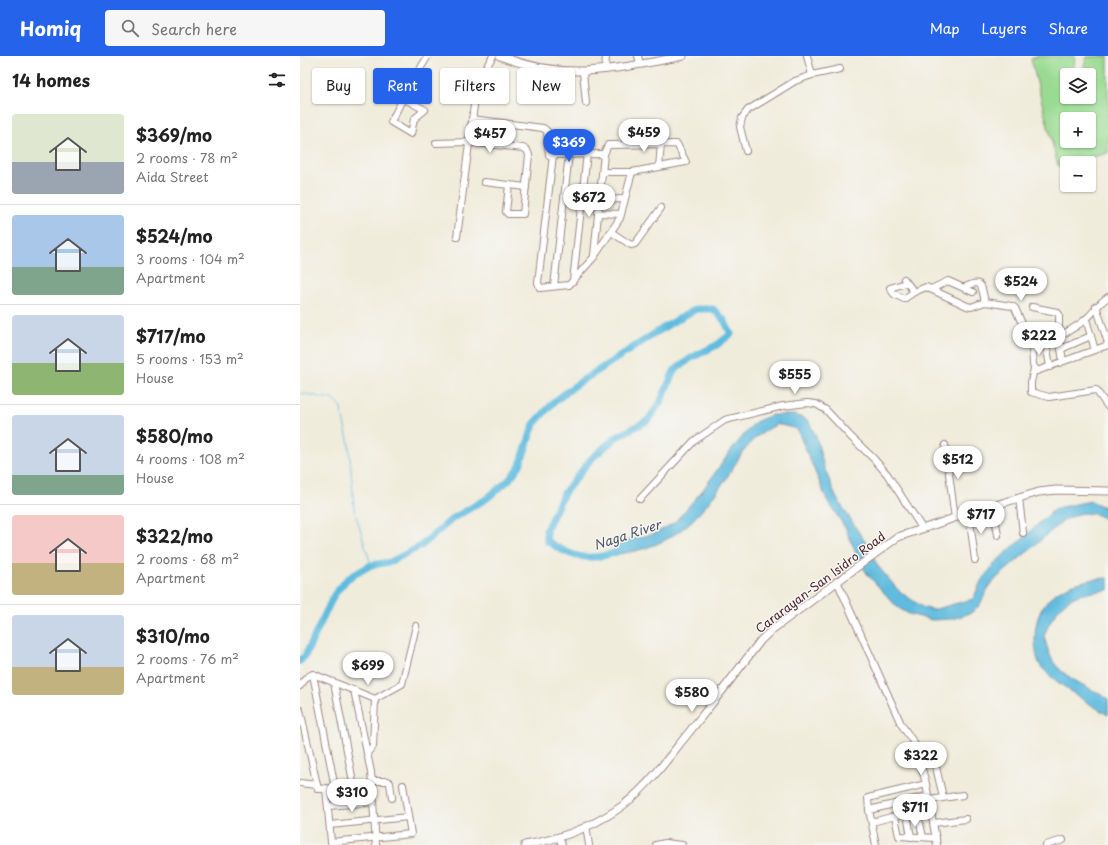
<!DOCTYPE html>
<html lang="en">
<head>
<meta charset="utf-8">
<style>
  body { margin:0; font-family:"Playpen Sans",sans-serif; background:#f6f6f6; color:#222; height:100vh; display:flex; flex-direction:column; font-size:15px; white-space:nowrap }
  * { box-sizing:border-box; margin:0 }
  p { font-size:13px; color:#767676 }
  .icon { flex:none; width:22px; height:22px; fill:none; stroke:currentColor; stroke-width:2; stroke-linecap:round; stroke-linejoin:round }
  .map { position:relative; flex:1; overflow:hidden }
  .panel { display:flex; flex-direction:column; background:#fff; width:300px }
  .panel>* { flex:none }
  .top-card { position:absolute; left:12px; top:12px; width:380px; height:36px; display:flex; gap:8px }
  .buttons { position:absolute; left:760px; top:12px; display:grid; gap:8px }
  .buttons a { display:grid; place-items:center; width:36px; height:36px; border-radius:4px; background:#fff; box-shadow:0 1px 3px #0004; font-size:20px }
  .price { position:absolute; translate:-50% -34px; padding:0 9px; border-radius:14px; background:#fff; color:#222; font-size:13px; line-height:26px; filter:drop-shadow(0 1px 2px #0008) }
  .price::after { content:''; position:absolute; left:50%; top:24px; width:12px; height:9px; margin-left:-6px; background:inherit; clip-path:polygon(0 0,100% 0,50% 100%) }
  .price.on { background:#2563eb; color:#fff }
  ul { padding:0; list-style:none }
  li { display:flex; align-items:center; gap:12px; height:100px; padding:0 12px }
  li+li { border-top:1px solid #e0e0e0 }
  li span { display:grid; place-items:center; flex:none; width:112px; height:80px; border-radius:4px; color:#555 }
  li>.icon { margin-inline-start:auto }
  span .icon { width:48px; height:48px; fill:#fffc; stroke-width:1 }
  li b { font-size:17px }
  h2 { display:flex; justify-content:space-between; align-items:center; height:48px; padding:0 12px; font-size:17px }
  .chip { padding:0 14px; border-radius:4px; background:#fff; box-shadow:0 1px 3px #0004; font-size:14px; line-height:36px }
  .chip.on { background:#2563eb; color:#fff }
  header { display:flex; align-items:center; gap:24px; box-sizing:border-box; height:56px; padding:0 20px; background:#2563eb; color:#fff }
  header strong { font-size:19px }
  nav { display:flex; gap:22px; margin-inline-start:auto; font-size:14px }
  .search { width:280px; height:36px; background:#f6f6f6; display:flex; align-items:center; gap:10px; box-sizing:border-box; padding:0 14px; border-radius:4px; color:#767676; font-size:15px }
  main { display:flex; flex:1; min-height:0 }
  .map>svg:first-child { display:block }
  .green { fill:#9adb92; stroke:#727d5e; fill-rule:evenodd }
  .water { fill:#61bcdf; stroke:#566e85 }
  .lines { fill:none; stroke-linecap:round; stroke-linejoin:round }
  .stream { stroke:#61bcdf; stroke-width:1 }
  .river { stroke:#61bcdf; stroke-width:7 }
  .minor-casing { stroke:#9d8683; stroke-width:8 }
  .major-casing { stroke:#9d8683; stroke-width:9 }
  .minor { stroke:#fff; stroke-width:6 }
  .major { stroke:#fff; stroke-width:7 }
  .labels { text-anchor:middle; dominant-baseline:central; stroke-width:3; stroke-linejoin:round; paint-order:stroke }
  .street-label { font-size:12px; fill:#4a1f2b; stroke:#f6f6f2 }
  .water-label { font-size:13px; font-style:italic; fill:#52566a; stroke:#f6f6f2 }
</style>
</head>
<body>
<header>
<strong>Homiq</strong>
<div class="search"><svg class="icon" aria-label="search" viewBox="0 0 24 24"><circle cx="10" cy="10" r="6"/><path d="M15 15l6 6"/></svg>Search here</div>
<nav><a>Map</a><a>Layers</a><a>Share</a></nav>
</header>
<main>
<section class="panel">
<h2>14 homes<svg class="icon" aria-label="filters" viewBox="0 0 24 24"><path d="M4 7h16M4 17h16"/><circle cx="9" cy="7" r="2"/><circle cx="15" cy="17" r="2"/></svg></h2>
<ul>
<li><span style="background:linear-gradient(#dfe7d0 60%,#9aa5b1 0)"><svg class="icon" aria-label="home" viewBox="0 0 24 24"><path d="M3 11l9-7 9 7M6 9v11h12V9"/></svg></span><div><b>$369/mo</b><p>2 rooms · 78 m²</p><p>Aida Street</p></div></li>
<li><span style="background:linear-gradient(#a9c7e8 65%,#7fa58c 0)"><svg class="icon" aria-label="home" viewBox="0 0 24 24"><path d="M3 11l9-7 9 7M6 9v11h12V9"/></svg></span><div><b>$524/mo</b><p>3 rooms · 104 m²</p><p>Apartment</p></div></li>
<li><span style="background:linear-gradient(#c9d6e8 60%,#8fb573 0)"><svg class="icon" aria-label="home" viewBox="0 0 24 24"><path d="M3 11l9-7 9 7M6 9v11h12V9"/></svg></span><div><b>$717/mo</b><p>5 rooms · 153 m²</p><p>House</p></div></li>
<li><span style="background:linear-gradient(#c9d6e8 75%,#7fa58c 0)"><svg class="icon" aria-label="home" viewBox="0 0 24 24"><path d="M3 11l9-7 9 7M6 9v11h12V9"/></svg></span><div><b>$580/mo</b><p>4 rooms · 108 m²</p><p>House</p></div></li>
<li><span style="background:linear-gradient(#f6c9c9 60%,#c2b280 0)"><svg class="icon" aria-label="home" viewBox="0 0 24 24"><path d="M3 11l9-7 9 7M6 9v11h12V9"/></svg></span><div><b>$322/mo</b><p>2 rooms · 68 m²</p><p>Apartment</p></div></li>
<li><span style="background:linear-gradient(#c9d6e8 65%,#c2b280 0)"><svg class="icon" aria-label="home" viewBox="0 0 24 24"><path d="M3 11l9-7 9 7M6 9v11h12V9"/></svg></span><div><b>$310/mo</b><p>2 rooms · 76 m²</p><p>Apartment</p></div></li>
</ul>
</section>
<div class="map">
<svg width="808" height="789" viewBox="0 0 808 789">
  <rect width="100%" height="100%" fill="#f6f6f2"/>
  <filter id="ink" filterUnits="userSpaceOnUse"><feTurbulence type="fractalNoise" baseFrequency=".025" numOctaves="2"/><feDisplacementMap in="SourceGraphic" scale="8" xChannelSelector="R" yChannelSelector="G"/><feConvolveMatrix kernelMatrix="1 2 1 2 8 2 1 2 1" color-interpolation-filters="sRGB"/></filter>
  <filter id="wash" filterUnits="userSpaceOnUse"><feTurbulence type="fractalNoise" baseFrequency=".012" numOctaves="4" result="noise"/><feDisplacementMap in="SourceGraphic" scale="16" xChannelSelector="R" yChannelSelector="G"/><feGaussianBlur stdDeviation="0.9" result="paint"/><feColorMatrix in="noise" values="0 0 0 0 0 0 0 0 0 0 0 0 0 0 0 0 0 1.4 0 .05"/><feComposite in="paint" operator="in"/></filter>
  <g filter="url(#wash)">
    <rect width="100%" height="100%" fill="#f0ecdb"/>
    <path class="green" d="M739,0H775L773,18L775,19H767V41H789V19H781L787,1L808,0V97L758,110L731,3ZM767,63H789V85H767Z"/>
    <g class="water">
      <path d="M472,359H494L508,364L516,381L524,411L536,441L571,495L577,509L598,534L622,551L632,554L673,543L681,525L697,505L756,452L791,445L808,453V464L795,458L781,457L764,464L691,527L679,550L671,557L652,563L632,564L609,558L597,551L568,519L559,505L546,473L527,444L497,373L477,368C471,372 464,375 459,379C446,388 434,410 426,423C393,470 368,494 308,499L322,486L356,477L374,467L402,435L433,392L455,366Z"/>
      <path d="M808,522V534C769,539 761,542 744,579C746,588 749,600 755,608C767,624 792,632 808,643V659C792,650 749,623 740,609C736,602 735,590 735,582C735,538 770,524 808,522Z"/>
    </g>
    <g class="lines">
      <polyline class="stream" points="0,337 31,343 40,349 49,388 54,453 71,509"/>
      <path class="river" d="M0,605L5,600L34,539L47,523L71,509L90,506L121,490L152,463L186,443L209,424L220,409L234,368L254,346L277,328L368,269L396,253H413L424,264L431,278L417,289L391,302L374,315L360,347L347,365L315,382L291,403L264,437L246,474L247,485C272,502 288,506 317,496"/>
    </g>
  </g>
  <g filter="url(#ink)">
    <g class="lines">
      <defs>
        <g id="minor">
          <polyline points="338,0 340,8"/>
          <polyline points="305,14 306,0"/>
          <polyline points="283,16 286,47"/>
          <polyline points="512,19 540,13"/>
          <path d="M103,42L125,54L114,63L111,78L91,66C96,56 101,46 106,36L128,0"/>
          <polyline points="172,63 243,72 247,75 249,99 304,98"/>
          <polyline points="136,87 168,86 223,92 227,94 229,99 223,158 208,158 206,156 209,129"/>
          <polyline points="446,95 440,71 442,62 448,54 495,25 512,19 507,0"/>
          <polyline points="253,99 238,227 240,232 269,229 294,201 320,162 332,116"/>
          <polyline points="359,111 361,88"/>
          <polyline points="184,126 226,131"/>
          <polyline points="299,144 324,143"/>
          <polyline points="298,157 321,158"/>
          <polyline points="311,176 331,189 335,188 361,152"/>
          <polyline points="157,181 177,26 193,0"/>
          <polyline points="294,199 304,98 308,89 377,88 386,106 332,116 304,116"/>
          <path d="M604,223L614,236L626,231L667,250L671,251L685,246L712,250L715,252L732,290C743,291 777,271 786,263C795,256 796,249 808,241"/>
          <polyline points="273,225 287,97"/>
          <polyline points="606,227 590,232 594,238 604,243 614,236"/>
          <polyline points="254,230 269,98"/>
          <path d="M665,231C683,222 681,230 685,246"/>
          <polyline points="631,233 648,225 673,236"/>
          <polyline points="796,250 808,287"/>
          <polyline points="732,251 757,256 759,258 759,273 762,278"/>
          <polyline points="786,263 795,294"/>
          <polyline points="759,280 763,305"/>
          <polyline points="746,286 750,311"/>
          <polyline points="732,290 733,309 737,315 808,289"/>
          <polyline points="761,293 791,280"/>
          <polyline points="734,313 731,326 731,336 749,341 796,334 808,351"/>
          <polyline points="645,389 655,462"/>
          <polyline points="719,442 723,477"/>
          <polyline points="340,443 394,385 425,364 483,350 507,347 516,348 526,354 551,381 573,402 587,418 622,472"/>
          <polyline points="693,450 698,479"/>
          <polyline points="669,457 675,504"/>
          <polyline points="537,525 601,668 616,690 626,728"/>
          <polyline points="13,618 35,732"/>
          <polyline points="34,627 54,731"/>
          <polyline points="0,630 7,621 13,618 75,643 102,628 116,570"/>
          <polyline points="54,634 71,716 76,789"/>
          <polyline points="0,654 18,733 72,731"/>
          <polyline points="67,697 73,690 75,643"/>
          <polyline points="636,711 643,741"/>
          <polyline points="72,725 88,725 90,727 92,742"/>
          <polyline points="0,727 16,729"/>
          <polyline points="26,732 31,786 111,778 103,729"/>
          <polyline points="629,744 663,739"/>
          <polyline points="28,750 74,746"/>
          <polyline points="569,754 568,742 626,728 637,789"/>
          <polyline points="617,755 623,781"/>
          <polyline points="607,758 611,781"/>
          <polyline points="595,761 599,780 636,782"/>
          <polyline points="572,766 630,751"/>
          <polyline points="634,767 666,763"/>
          <polyline points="30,769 108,761"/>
          <polyline points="286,770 289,789"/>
          <polyline points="259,781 262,789"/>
          <polyline points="356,789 365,787 382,789"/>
          <polyline points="576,789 569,754 628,740"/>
          <polyline points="746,789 763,784"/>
        </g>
        <g id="major">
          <path d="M200,0C266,26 316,13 383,0"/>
          <path d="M225,789C256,784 289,772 315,755C344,736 365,706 386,680C412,648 437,616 461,584L473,573L598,481L669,457L739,436L756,434L808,435"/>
        </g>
      </defs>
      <use href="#minor" class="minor-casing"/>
      <use href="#major" class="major-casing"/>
      <use href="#minor" class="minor"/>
      <use href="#major" class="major"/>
    </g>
  </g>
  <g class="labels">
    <g class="street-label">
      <text transform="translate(520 526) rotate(-37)">Cararayan-San Isidro Road</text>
    </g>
    <g class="water-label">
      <text transform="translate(327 478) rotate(-18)">Naga River</text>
    </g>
  </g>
</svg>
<div class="buttons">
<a><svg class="icon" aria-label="layers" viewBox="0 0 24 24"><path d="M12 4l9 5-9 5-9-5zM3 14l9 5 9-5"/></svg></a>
<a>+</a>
<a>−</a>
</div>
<b class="price" style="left:344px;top:97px">$459</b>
<b class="price" style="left:190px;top:98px">$457</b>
<b class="price on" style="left:269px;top:107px">$369</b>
<b class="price" style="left:289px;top:162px">$672</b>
<b class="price" style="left:721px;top:246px">$524</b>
<b class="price" style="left:739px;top:300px">$222</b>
<b class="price" style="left:495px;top:339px">$555</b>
<b class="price" style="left:658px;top:424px">$512</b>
<b class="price" style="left:681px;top:479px">$717</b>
<b class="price" style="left:68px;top:630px">$699</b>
<b class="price" style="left:392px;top:657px">$580</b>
<b class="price" style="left:621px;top:720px">$322</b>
<b class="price" style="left:52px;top:757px">$310</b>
<b class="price" style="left:615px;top:772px">$711</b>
<div class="top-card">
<a class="chip">Buy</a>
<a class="chip on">Rent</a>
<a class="chip">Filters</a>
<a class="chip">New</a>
</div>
</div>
</main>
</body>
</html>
